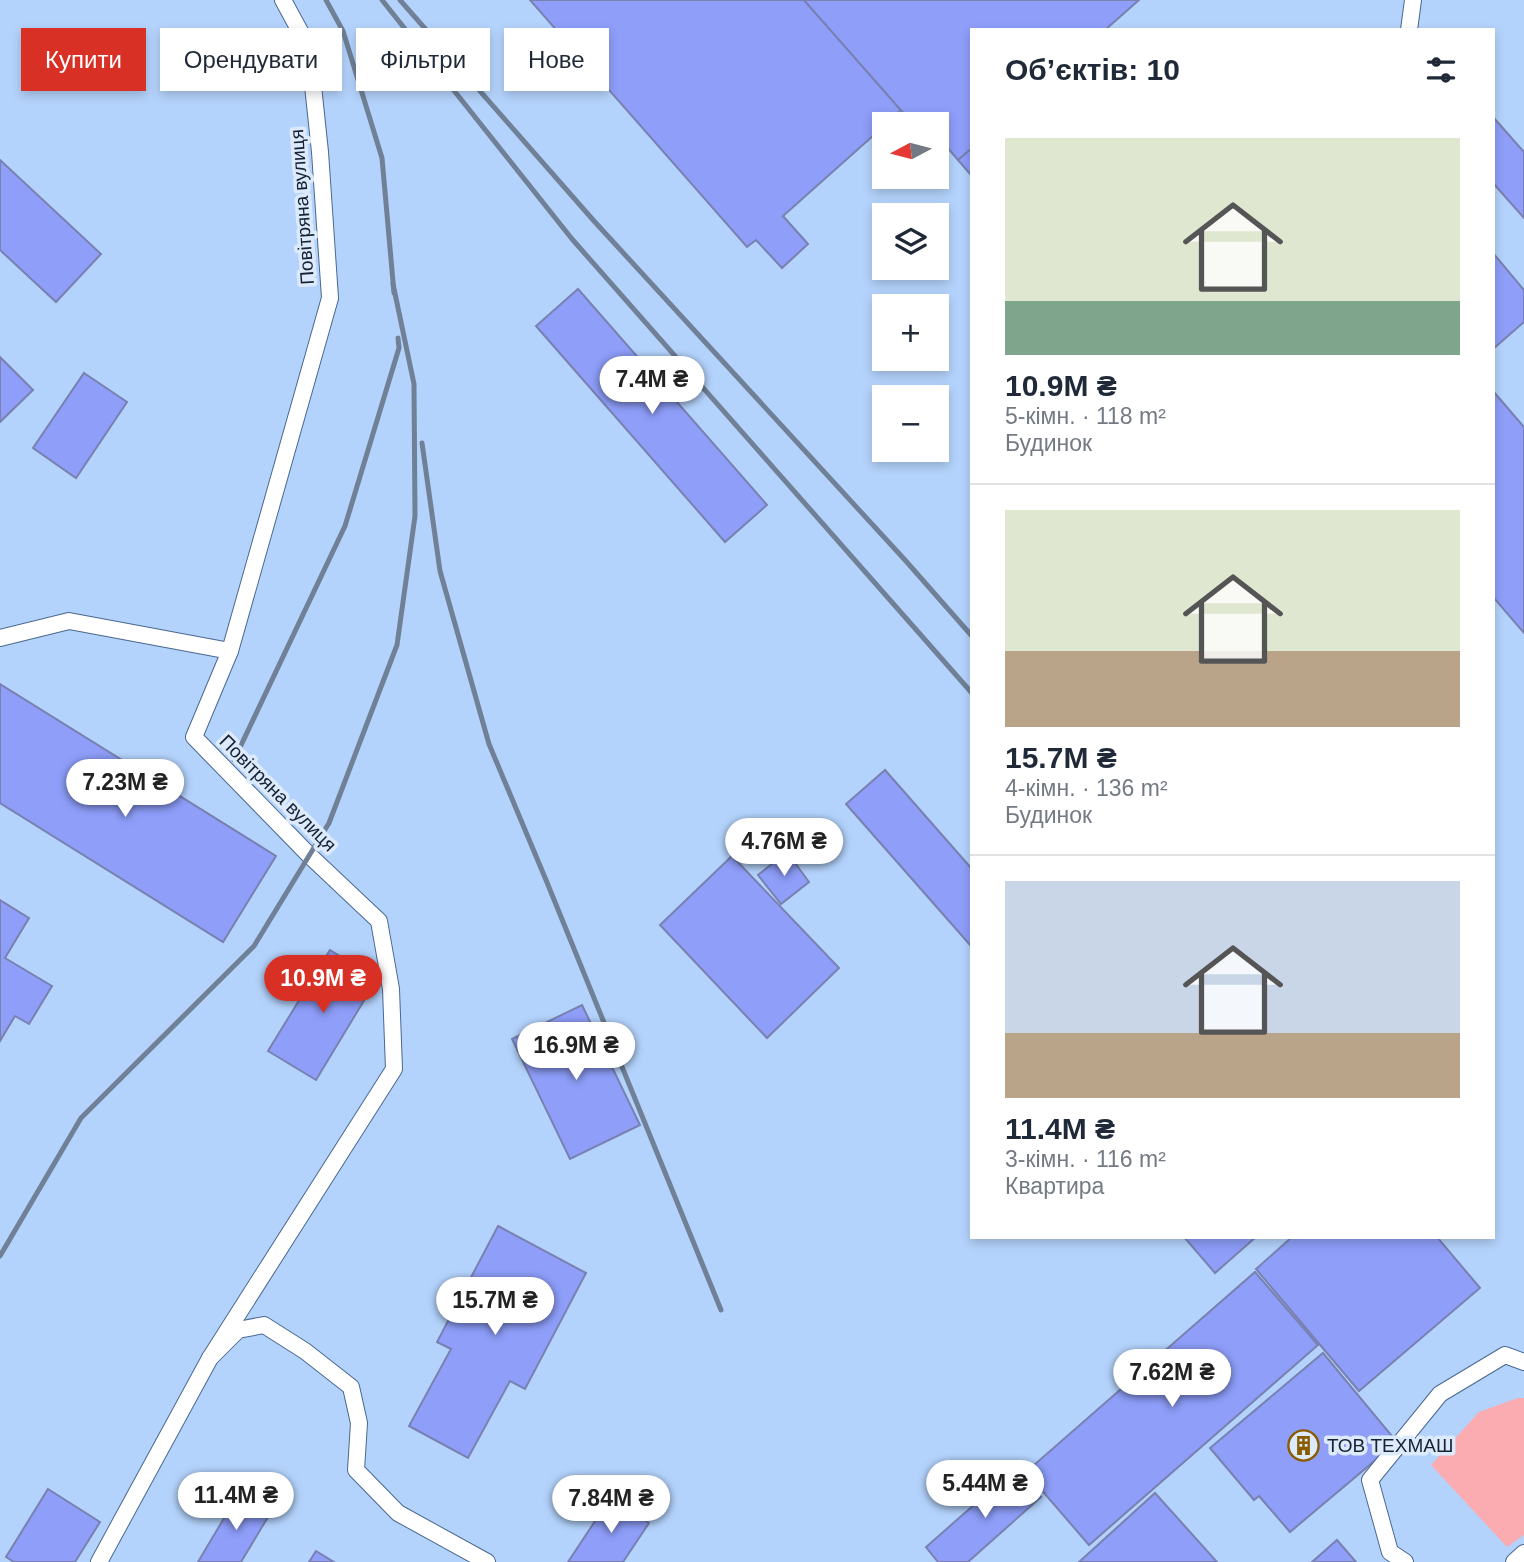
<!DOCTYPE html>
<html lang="uk">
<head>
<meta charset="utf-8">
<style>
  body { margin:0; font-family:Helvetica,sans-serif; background:#f2f2f3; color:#1f2937; height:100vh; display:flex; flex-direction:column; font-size:26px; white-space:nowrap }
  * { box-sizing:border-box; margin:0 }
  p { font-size:23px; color:#747a83 }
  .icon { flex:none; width:38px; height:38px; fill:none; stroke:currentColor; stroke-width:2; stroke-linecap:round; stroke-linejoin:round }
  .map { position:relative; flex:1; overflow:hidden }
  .panel { position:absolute; left:970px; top:28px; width:525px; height:1211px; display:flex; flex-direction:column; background:#fff; border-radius:0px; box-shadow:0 4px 10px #0003 }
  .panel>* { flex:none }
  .banner { position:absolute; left:21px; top:28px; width:665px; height:63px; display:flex; gap:14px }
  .needle { width:46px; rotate:263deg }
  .buttons { position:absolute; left:872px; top:112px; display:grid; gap:14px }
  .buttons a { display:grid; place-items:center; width:77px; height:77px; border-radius:0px; background:#fff; box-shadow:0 4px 10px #0003; font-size:35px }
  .price { position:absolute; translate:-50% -60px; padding:0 16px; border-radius:24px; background:#fff; color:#222; font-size:23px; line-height:46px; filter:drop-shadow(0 2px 4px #0008) }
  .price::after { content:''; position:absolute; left:50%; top:42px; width:21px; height:16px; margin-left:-10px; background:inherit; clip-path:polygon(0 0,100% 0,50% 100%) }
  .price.current { background:#d93025; color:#fff }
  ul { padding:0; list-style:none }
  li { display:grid; align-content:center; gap:14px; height:371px; padding:0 35px }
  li+li { border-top:2px solid #e0e1e3 }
  li span { display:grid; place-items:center; height:217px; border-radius:0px; color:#555 }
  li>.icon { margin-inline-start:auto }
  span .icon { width:126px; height:126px; fill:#fffc; stroke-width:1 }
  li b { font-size:30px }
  h2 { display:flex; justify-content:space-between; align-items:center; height:84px; padding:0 35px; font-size:30px }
  .pill { padding:0 24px; border-radius:0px; background:#fff; box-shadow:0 4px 10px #0003; font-size:24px; line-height:63px }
  .pill.current { background:#d93025; color:#fff }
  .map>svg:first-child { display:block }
  .built { fill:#b4d3fc; fill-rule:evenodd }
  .green { fill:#fbacb1 }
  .building { fill:#8e9ef9; stroke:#7881b0; stroke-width:2 }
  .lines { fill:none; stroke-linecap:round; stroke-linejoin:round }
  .service-casing { stroke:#49688e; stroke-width:18 }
  .service { stroke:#fff; stroke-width:16 }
  .rail { stroke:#708096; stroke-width:5 }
  .labels { text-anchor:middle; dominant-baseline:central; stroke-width:7; stroke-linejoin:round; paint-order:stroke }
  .street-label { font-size:19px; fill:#152232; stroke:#dceafc }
  .poi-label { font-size:19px; fill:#152232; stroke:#dceafc; text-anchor:start }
</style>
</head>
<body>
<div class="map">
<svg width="1524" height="1562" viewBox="0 0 1524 1562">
  <rect width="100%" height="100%" fill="#c9ddf8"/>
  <path class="built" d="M0,0H1524V1562H0ZM971,30H1493V1237H971ZM884,124H936V177H884ZM884,215H936V268H884ZM884,306H936V359H884ZM884,397H936V450H884Z"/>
  <polygon class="green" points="1518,1398 1524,1398 1524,1535 1507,1547 1431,1465 1479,1412"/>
  <g class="building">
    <polygon points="530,0 804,0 901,110 884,124 884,126 783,216 808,244 782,268 756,240 747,247"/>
    <polygon points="804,0 1139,0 1105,30 971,30 971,149 958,160 947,147 939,154 936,150 936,124 913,124"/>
    <polygon points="1493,117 1524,152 1524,218 1493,183"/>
    <polygon points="971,149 971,175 958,160"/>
    <polygon points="0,160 101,254 56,302 0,250"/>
    <polygon points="1493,253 1524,290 1524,322 1493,349"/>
    <polygon points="578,289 767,505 725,542 536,326"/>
    <polygon points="0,357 33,390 0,422"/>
    <polygon points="84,373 127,402 76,478 33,448"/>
    <polygon points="1493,391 1524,427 1524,633 1493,597"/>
    <polygon points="0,684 276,856 223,942 0,803"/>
    <polygon points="885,770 971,868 971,946 846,804"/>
    <polygon points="787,852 809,882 781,904 758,875"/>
    <polygon points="732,856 839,968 767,1038 660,925"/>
    <polygon points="0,900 29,918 5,958 52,986 29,1024 15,1016 0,1041"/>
    <polygon points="330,950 377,979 316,1080 268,1051"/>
    <polygon points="582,1005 640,1125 570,1159 512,1039"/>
    <polygon points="498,1226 586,1273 525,1389 510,1381 468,1458 409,1426 451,1349 437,1342"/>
    <polygon points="1184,1237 1256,1237 1215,1273"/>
    <polygon points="1292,1237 1437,1237 1480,1288 1359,1391 1256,1269"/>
    <polygon points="1255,1272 1318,1345 1089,1545 1026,1472"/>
    <polygon points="1323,1353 1397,1442 1290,1532 1259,1496 1254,1500 1210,1448"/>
    <polygon points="1016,1468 1041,1497 968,1562 938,1562 926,1547"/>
    <polygon points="48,1489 100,1522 75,1562 14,1562 6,1557"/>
    <polygon points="239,1493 271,1512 241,1562 198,1562"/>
    <polygon points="1155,1493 1217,1562 1079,1562"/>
    <polygon points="611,1497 649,1523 623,1562 568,1562"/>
    <polygon points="1337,1540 1356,1562 1312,1562"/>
    <polygon points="316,1551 334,1562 309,1562"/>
  </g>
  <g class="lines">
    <defs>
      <g id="service">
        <polyline points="1409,30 1413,0"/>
        <polyline points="0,638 69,621 230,651"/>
        <polyline points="210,1358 394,1069 391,989 379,921 309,855 194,737 230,651 330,298 320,152 309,48 283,0"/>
        <polyline points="99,1562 210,1358 238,1330 264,1325 305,1351 351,1387 359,1423 356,1470 398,1513 487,1562"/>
        <polyline points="1405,1562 1390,1552 1370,1480 1440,1394 1505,1355 1524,1362"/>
        <polyline points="1514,1562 1524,1553"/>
      </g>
    </defs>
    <use href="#service" class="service-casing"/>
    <use href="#service" class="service"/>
    <g class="rail">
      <polyline points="326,0 343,31 382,158 394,293"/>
      <polyline points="382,0 572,239 971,692"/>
      <polyline points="400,0 594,221 905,560 971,635"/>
      <polyline points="422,443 440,571 489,744 546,880 721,1310"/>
      <polyline points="234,760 345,526 399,348 398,338"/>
      <polyline points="0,1256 81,1118 254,946 329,823 397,645 415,516 414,384 393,284"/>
    </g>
  </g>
  <defs>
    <symbol id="building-ring" viewBox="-11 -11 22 22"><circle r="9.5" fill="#dceafc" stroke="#8a5c00" stroke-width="1.5"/><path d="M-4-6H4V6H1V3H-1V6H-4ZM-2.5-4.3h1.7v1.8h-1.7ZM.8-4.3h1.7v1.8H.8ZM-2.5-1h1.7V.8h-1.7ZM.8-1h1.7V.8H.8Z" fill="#8a5c00"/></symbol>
  </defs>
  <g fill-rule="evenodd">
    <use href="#building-ring" x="1286" y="1428" width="35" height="35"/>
  </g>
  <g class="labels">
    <g class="street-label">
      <text transform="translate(302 207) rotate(-94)">Повітряна вулиця</text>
      <text transform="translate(278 793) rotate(45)">Повітряна вулиця</text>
    </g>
    <g class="poi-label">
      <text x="1327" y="1445">ТОВ ТЕХМАШ</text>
    </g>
  </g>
</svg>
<div class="buttons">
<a><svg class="needle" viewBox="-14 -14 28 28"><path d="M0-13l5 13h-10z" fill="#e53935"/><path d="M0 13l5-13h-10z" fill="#747a83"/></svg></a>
<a><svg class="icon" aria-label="layers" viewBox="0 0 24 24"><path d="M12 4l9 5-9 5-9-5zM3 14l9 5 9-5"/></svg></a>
<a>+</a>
<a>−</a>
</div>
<b class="price" style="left:652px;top:416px">7.4M ₴</b>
<b class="price" style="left:125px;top:819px">7.23M ₴</b>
<b class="price" style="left:784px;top:878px">4.76M ₴</b>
<b class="price current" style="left:323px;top:1015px">10.9M ₴</b>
<b class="price" style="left:576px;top:1082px">16.9M ₴</b>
<b class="price" style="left:495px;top:1337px">15.7M ₴</b>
<b class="price" style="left:1172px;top:1409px">7.62M ₴</b>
<b class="price" style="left:985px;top:1520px">5.44M ₴</b>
<b class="price" style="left:236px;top:1532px">11.4M ₴</b>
<b class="price" style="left:611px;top:1535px">7.84M ₴</b>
<div class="banner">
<a class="pill current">Купити</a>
<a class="pill">Орендувати</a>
<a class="pill">Фільтри</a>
<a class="pill">Нове</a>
</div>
<section class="panel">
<h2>Об’єктів: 10<svg class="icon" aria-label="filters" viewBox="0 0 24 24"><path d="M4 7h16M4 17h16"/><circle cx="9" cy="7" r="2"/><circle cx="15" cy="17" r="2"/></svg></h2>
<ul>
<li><span style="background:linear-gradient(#dfe7d0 75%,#7fa58c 0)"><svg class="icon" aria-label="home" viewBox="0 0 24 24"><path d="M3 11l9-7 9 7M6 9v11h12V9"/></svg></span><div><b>10.9M ₴</b><p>5-кімн. · 118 m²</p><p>Будинок</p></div></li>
<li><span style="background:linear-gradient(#dfe7d0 65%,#b9a48a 0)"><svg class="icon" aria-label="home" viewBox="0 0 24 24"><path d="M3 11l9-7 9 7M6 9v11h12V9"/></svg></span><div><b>15.7M ₴</b><p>4-кімн. · 136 m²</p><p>Будинок</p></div></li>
<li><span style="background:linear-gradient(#c9d6e8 70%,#b9a48a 0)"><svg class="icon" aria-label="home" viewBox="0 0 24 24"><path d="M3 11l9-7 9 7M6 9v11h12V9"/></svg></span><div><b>11.4M ₴</b><p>3-кімн. · 116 m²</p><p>Квартира</p></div></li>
</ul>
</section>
</div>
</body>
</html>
